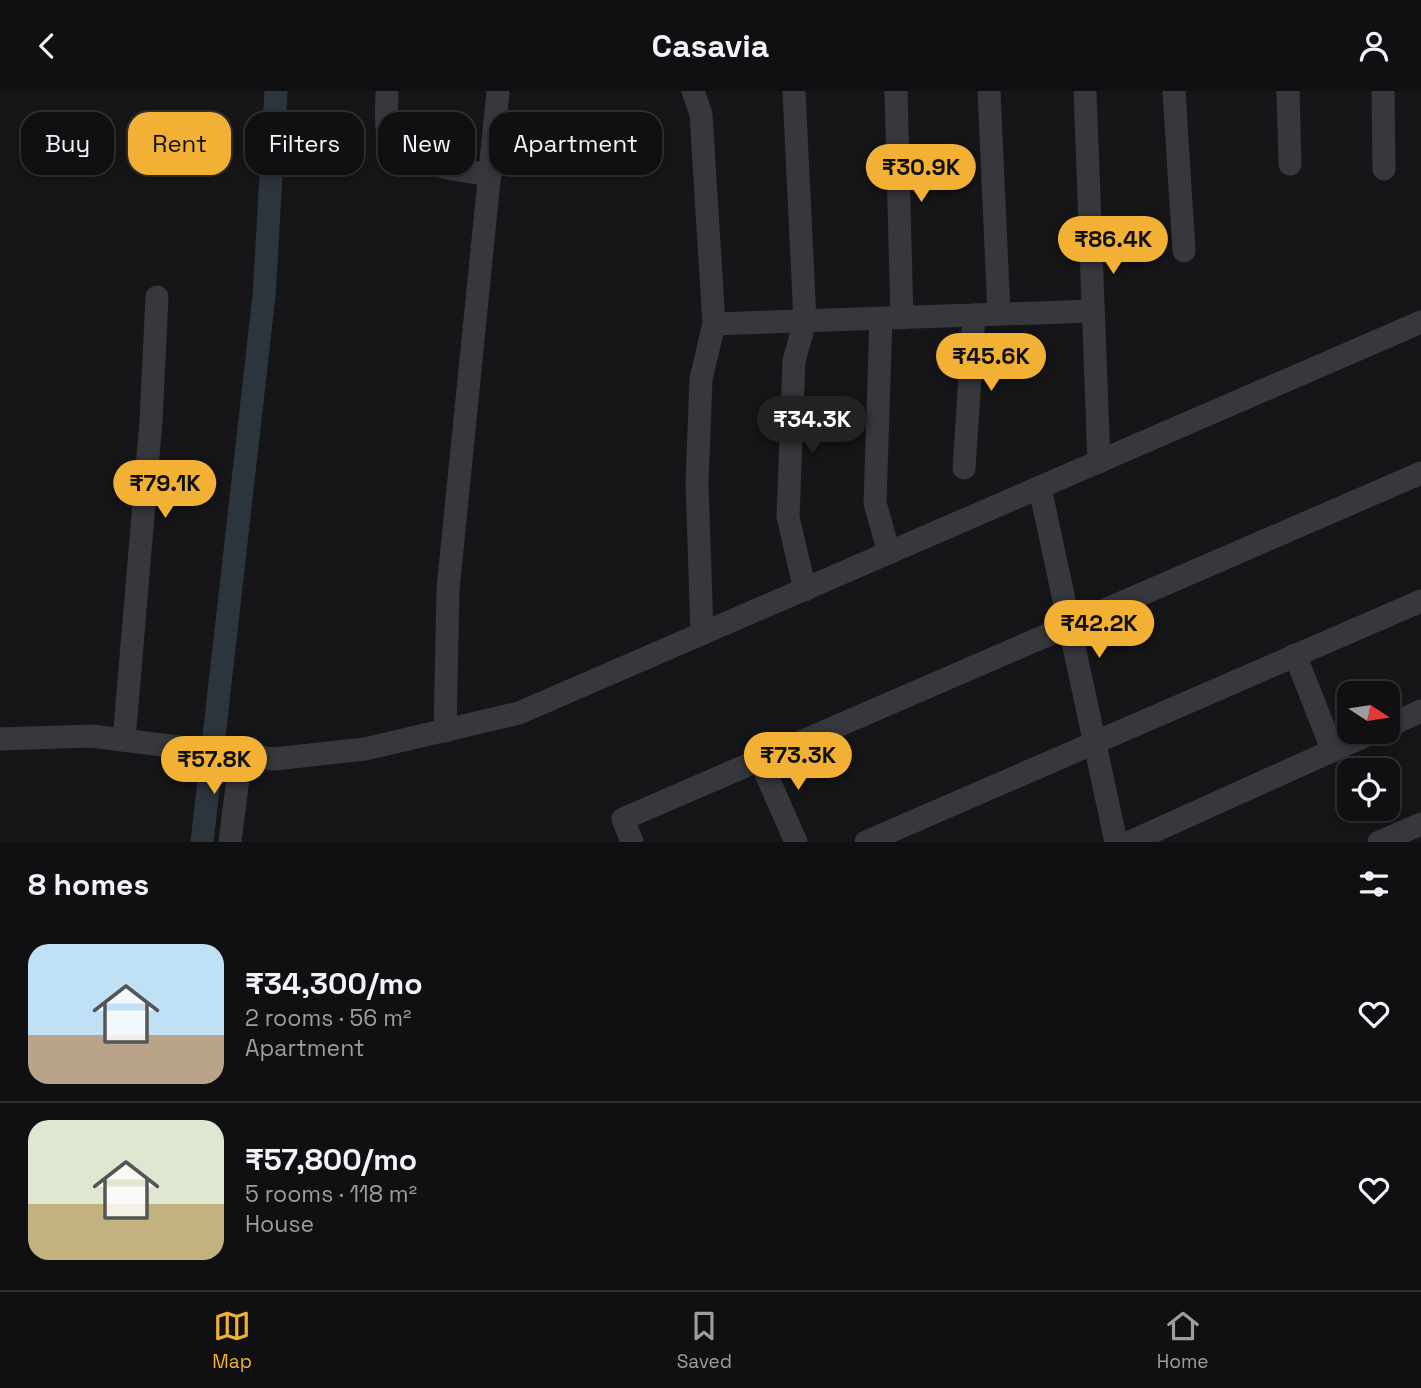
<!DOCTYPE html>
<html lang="en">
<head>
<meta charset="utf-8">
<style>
  body { margin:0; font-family:"Space Grotesk",sans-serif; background:#1e1e20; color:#f1f3f6; height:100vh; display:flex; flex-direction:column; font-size:26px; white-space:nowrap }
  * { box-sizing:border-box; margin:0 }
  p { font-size:23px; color:#9c9d9f }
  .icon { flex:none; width:38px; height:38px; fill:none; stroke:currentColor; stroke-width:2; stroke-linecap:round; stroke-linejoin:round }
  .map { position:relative; height:751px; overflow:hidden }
  .sheet { display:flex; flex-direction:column; background:#101012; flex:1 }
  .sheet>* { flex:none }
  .hud { position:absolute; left:21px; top:21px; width:700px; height:63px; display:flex; gap:14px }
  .needle { width:46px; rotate:102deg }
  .tools { position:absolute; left:1337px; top:590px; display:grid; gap:14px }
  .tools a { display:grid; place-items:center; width:63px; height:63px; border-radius:14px; background:#101012; box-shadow:0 4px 10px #0003,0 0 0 2px #303032; font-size:35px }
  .price { position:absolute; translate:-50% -60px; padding:0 16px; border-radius:24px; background:#f2b134; color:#111; font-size:23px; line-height:46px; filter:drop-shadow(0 2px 4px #0008) }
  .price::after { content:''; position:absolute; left:50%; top:42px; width:21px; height:16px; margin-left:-10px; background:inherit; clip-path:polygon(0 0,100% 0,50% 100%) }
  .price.active { background:#222; color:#fff }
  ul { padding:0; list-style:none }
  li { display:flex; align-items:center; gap:21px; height:175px; padding:0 28px }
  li+li { border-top:2px solid #303032 }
  li span { display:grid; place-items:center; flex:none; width:196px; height:140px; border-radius:21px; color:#555 }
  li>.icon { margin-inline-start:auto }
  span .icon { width:84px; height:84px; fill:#fffc; stroke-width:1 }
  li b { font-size:30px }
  h2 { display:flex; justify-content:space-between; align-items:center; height:84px; padding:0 28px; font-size:30px }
  .pill { padding:0 24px; border-radius:21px; background:#101012; box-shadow:0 4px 10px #0003,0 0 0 2px #303032; font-size:24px; line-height:63px }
  .pill.active { background:#f2b134; color:#111 }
  header { display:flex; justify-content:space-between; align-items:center; height:91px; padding:0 28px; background:#101012; font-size:32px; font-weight:600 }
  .tab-bar { display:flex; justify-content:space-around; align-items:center; height:98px; border-top:2px solid #303032; background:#101012; font-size:19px; color:#9c9d9f }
  .tab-bar a { display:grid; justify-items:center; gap:4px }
  .tab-bar .active { color:#f2b134 }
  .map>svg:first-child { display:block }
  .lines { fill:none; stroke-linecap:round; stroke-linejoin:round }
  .canal { stroke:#2c353c; stroke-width:23 }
  .minor { stroke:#37383d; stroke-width:23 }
</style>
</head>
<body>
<header><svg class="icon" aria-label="back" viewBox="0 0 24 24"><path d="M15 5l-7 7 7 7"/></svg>Casavia<svg class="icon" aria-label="person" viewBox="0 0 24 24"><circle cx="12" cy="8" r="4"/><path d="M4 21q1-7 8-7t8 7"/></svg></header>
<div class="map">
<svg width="1421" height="751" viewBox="0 0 1421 751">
  <rect width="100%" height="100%" fill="#161618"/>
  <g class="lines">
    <polyline class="canal" points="202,751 264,205 276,0"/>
    <g class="minor">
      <path d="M387,0C387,13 385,31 388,43C397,74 463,79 490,84"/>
      <polyline points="693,0 701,23 714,233 701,288 697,392 702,543"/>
      <polyline points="794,0 805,230 794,270 788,426 805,499"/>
      <polyline points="896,0 902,227"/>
      <polyline points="989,0 999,223"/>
      <polyline points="1085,0 1099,371"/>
      <polyline points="1174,0 1184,160"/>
      <polyline points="1288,0 1290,73"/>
      <polyline points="1383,0 1384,78"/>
      <polyline points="881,227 875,412 889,462"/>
      <polyline points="714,233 1093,220"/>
      <polyline points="964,377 974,224"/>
      <polyline points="1040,397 1116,751"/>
      <polyline points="1295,564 1333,660"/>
      <polyline points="1388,635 1421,620"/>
      <polyline points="445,640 448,498 498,0"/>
      <polyline points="0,648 91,645 274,668 365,658 519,622 1421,231"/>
      <polyline points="124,649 151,330 157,206"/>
      <polyline points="760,669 796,751"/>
      <polyline points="230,751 241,663"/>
      <polyline points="632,751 623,728 1421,382"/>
      <polyline points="866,751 1421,510"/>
      <polyline points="1130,751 1376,640"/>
      <polyline points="1379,751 1421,733"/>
    </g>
  </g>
</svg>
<div class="tools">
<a><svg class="needle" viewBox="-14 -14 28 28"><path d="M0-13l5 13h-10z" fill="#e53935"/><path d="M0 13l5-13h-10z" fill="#9c9d9f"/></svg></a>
<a><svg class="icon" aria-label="locate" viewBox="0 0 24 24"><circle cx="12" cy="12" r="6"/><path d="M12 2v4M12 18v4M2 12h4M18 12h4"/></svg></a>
</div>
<b class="price" style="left:921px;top:113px">₹30.9K</b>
<b class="price" style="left:1113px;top:185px">₹86.4K</b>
<b class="price" style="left:991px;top:302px">₹45.6K</b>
<b class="price active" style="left:812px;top:365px">₹34.3K</b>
<b class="price" style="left:165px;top:429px">₹79.1K</b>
<b class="price" style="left:1099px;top:569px">₹42.2K</b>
<b class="price" style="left:798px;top:701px">₹73.3K</b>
<b class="price" style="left:214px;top:705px">₹57.8K</b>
<div class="hud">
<a class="pill">Buy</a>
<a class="pill active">Rent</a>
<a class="pill">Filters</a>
<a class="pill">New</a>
<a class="pill">Apartment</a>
</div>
</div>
<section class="sheet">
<h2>8 homes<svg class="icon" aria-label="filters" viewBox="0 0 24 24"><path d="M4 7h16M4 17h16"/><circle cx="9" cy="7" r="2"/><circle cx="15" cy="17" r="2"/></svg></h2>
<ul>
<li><span style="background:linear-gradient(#bfe0f5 65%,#b9a48a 0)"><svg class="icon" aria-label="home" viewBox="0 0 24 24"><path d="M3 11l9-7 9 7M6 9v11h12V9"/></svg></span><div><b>₹34,300/mo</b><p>2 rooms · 56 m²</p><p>Apartment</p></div><svg class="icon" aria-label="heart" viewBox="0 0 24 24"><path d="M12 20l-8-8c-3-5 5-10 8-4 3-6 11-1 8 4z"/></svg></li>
<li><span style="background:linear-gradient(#dfe7d0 60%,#c2b280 0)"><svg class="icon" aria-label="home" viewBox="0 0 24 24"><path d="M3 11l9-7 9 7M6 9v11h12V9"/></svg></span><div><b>₹57,800/mo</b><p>5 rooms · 118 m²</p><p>House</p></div><svg class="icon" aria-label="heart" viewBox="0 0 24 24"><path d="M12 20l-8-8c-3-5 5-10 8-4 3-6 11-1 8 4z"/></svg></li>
</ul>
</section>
<nav class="tab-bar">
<a class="active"><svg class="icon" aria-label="map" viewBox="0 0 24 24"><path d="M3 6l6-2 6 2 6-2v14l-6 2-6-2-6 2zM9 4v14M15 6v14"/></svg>Map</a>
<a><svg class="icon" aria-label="saved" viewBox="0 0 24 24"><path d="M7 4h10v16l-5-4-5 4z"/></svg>Saved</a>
<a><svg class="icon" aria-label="home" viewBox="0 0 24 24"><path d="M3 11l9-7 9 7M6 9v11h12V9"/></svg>Home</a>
</nav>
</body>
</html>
